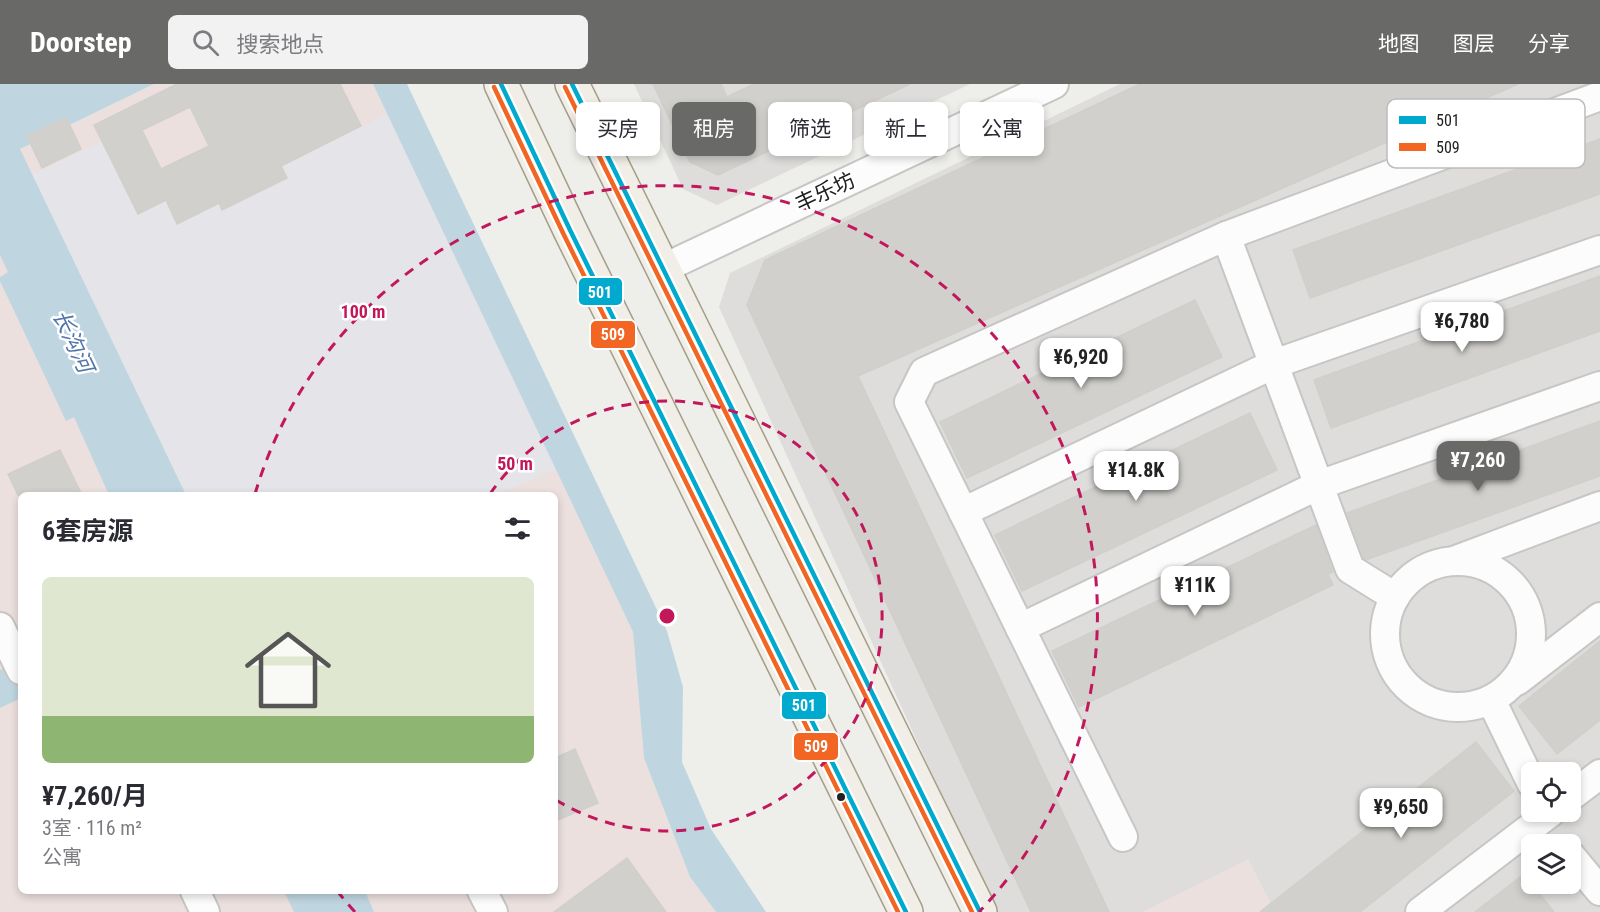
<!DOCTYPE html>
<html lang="zh">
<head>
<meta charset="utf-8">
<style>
  body { margin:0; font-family:"Roboto Condensed","Noto Sans SC",sans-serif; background:#f2f2f3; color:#2b2b33; height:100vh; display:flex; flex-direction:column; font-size:22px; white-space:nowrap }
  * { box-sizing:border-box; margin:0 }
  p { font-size:20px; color:#7c7c81 }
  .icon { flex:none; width:33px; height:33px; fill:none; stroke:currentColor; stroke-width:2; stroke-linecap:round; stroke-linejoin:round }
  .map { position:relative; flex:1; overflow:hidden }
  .details { position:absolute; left:18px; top:408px; width:540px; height:402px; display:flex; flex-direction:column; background:#fff; border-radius:9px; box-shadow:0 3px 9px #0003 }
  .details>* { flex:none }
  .hud { position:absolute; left:576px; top:18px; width:570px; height:54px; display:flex; gap:12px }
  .controls { position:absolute; left:1521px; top:678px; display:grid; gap:12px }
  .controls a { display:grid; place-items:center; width:60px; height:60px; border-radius:9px; background:#fff; box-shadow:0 3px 9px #0003; font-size:30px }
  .price { position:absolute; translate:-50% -51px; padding:0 14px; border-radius:12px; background:#fff; color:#222; font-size:20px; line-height:39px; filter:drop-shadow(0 2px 3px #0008) }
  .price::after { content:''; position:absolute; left:50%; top:36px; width:18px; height:14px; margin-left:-9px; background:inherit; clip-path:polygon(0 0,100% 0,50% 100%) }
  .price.current { background:#696967; color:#fff }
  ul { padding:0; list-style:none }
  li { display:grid; align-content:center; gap:12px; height:318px; padding:0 24px }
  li+li { border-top:2px solid #e1e1e2 }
  li span { display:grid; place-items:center; height:186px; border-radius:9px; color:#555 }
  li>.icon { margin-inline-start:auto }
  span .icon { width:108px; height:108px; fill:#fffc; stroke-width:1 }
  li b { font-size:26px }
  h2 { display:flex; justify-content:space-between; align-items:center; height:72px; padding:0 24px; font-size:26px }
  .pill { padding:0 21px; border-radius:9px; background:#fff; box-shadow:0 3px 9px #0003; font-size:21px; line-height:54px }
  .pill.current { background:#696967; color:#fff }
  header { display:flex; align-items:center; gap:36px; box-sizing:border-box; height:84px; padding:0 30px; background:#696967; color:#fff }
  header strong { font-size:28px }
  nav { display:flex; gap:33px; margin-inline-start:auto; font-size:21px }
  .search { width:420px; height:54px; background:#f2f2f3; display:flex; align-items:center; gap:15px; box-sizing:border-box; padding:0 21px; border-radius:9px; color:#7c7c81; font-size:22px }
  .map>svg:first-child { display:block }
  .residential { fill:#dedddb; fill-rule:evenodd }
  .commercial { fill:#ebe0dd; fill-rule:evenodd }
  .plaza { fill:#e5e4e8 }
  .water { fill:#bfd6e0 }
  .building { fill:#d1d0cd; stroke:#d1cfcb; stroke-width:1.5; fill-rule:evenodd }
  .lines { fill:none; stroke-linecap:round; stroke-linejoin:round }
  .minor-casing { stroke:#c6c6c4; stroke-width:32 }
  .major-casing { stroke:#a49e88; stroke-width:36 }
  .minor { stroke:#fcfcfc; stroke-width:28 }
  .major { stroke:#f1ede7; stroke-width:33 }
  .bus-1-casing { stroke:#fff; stroke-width:9 }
  .bus-2-casing { stroke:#fff; stroke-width:9 }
  .bus-1 { stroke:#00a9ce; stroke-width:4.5 }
  .bus-2 { stroke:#f26522; stroke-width:4.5 }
  .ring { fill:none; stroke:#c2185b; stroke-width:3; stroke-dasharray:10 8 }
  .bus-dot { fill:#212121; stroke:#fff; stroke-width:2 }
  .labels { text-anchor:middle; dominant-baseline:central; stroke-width:5; stroke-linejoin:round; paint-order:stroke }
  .street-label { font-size:21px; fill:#212121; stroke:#fff }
  .water-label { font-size:22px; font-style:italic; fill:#5275ab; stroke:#fff }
  .key { fill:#fff; stroke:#bcbcbc; stroke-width:1.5 }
  .key-label { font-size:16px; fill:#212121 }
  .centre { fill:#c2185b; stroke:#fff; stroke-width:3 }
  .ring-label { font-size:18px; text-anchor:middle; font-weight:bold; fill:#c2185b; stroke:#fff; stroke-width:5; stroke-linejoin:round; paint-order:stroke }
  .line-badge { stroke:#fff; stroke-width:2 }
  .badge-label { font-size:16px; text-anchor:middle; font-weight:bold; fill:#fff }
</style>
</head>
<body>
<header>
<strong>Doorstep</strong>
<div class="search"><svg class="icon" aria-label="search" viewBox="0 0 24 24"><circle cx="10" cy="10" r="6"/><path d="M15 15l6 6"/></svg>搜索地点</div>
<nav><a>地图</a><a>图层</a><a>分享</a></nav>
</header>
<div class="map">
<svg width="1600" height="828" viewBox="0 0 1600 828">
  <rect width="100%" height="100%" fill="#eeeeea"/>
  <g class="residential">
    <polygon points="634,0 970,0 717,121 683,105"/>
    <path d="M1120,0H1600V828H1275L1248,776L1143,828H995L719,223L730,189ZM1532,688H1570V728H1532ZM1532,760H1570V800H1532Z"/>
  </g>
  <g class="commercial">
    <path d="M154,0H373L633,548L644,674L690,793L716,828H0V64L20,65ZM21,411H555V807H21Z"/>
    <polygon points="1248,776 1275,828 1143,828"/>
  </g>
  <polygon class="plaza" points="387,30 556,385 497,411 186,411 32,91 102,57 138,130 166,116 177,139 219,119 223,126 287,95 281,82"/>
  <g class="water">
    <polygon points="0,0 154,0 20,65 186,411 109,411 74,333 66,337 0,197 0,193 8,188 0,171"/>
    <polygon points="373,0 407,0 667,547 683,603 682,678 711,745 766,828 716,828 690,793 644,674 633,548"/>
    <polygon points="21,576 21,614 0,624 0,586"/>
    <polygon points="284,807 365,807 374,828 294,828"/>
  </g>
  <g class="building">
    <path d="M177,0H340L361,42L281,82L287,94L222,126L219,119L177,140L166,116L138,130L94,41ZM190,23L209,62L161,85L142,46Z"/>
    <polygon points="653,0 721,0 727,13 754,0 910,0 718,91 690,78"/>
    <polygon points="1140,0 1518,0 858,292 1109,828 1031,828 747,221 765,176"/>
    <polygon points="66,33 81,65 42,84 27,52"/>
    <polygon points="1600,55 1600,110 1310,214 1293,166"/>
    <polygon points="1600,192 1600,247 1331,344 1314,296"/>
    <polygon points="1195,216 1222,273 967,394 940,338"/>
    <polygon points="1250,329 1277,386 1022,507 995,451"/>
    <polygon points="1600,337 1600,392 1366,476 1364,474 1347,429"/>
    <polygon points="60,366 82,411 18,411 8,390"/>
    <polygon points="1316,441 1333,488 1328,490 1333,501 1079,623 1052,567"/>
    <polygon points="1600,557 1600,636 1557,670 1519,622"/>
    <polygon points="1476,658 1514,707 1360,828 1260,828"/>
    <polygon points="575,665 598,719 555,737 555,674"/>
    <polygon points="627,774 666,828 554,828"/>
    <polygon points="1524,790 1554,828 1475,828"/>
  </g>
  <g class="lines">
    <defs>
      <g id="minor">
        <polyline points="1226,152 1350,485 1395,513"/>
        <polyline points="662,185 1054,0"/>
        <polyline points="963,428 1274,280 1600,166"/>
        <polyline points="1456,476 1600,422"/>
        <circle cx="1458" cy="550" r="73"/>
        <polyline points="0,543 21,586"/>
        <polyline points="1020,544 1319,401 1600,302"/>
        <polyline points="1517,597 1600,533"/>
        <polyline points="1491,616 1532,700"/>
        <polyline points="1570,713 1600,690"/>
        <polyline points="1123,753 909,318 924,288 1226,152 1600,12"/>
        <polyline points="1570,771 1600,807"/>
        <polyline points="195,807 205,828"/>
        <polyline points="482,807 493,828"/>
        <polyline points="1420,828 1551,728"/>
      </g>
      <g id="major">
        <polyline points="501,0 570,146 906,828"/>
        <polyline points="572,0 980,828"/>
      </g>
    </defs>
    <use href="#minor" class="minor-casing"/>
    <use href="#major" class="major-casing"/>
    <use href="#minor" class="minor"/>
    <use href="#major" class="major"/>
    <defs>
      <g id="bus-1">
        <polyline points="501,0 570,146 906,828"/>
        <polyline points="572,0 980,828"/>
      </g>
      <g id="bus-2">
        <polyline points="494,3 563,149 898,828"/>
        <polyline points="565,3 972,828"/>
      </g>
    </defs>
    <use href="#bus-1" class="bus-1-casing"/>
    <use href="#bus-2" class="bus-2-casing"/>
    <use href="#bus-1" class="bus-1"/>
    <use href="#bus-2" class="bus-2"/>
  </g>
  <g class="ring">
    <path d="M490 410A215 215 0 1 1 556 716"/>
    <path d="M355 828A430 430 0 0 1 338 808M255 410A430 430 0 1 1 979 828"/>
  </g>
  <circle class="bus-dot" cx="841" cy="713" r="5"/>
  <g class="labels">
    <g class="street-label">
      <text transform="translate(825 108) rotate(-25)">丰乐坊</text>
    </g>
    <g class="water-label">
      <text transform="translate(73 257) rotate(65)">长沟河</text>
    </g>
  </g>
  <rect x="1387" y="15" width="198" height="69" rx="9" class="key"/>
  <rect x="1399" y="32" width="27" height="8" fill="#00a9ce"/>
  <rect x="1399" y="59" width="27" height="8" fill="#f26522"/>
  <g class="key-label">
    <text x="1436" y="42">501</text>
    <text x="1436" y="69">509</text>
  </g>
  <circle cx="667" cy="532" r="9" class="centre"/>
  <g class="ring-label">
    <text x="363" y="234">100 m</text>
    <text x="515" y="386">50 m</text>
  </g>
  <g class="line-badge">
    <rect x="578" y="193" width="45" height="29" rx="6" fill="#00a9ce"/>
    <rect x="590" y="236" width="46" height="29" rx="6" fill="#f26522"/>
    <rect x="781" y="607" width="46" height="29" rx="6" fill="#00a9ce"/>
    <rect x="793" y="648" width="46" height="29" rx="6" fill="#f26522"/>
  </g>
  <g class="badge-label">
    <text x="600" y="214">501</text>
    <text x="613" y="256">509</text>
    <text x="804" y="627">501</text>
    <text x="816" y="668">509</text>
  </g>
</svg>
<div class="controls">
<a><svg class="icon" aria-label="locate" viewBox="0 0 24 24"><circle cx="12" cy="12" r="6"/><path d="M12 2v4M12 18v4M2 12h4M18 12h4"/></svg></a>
<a><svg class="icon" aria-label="layers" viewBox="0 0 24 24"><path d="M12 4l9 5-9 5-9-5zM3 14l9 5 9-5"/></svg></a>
</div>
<b class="price" style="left:1462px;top:269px">¥6,780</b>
<b class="price" style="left:1081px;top:305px">¥6,920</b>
<b class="price current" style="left:1478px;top:408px">¥7,260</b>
<b class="price" style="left:1136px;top:418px">¥14.8K</b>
<b class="price" style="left:1195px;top:533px">¥11K</b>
<b class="price" style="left:1401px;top:755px">¥9,650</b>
<div class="hud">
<a class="pill">买房</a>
<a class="pill current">租房</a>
<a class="pill">筛选</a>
<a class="pill">新上</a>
<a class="pill">公寓</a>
</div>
<section class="details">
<h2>6套房源<svg class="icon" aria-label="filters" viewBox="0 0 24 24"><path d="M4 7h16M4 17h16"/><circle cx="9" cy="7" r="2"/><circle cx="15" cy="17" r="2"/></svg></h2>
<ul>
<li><span style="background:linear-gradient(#dfe7d0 75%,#8fb573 0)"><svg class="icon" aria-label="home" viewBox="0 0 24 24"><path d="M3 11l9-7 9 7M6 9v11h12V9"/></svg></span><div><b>¥7,260/月</b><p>3室 · 116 m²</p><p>公寓</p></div></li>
</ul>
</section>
</div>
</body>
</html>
